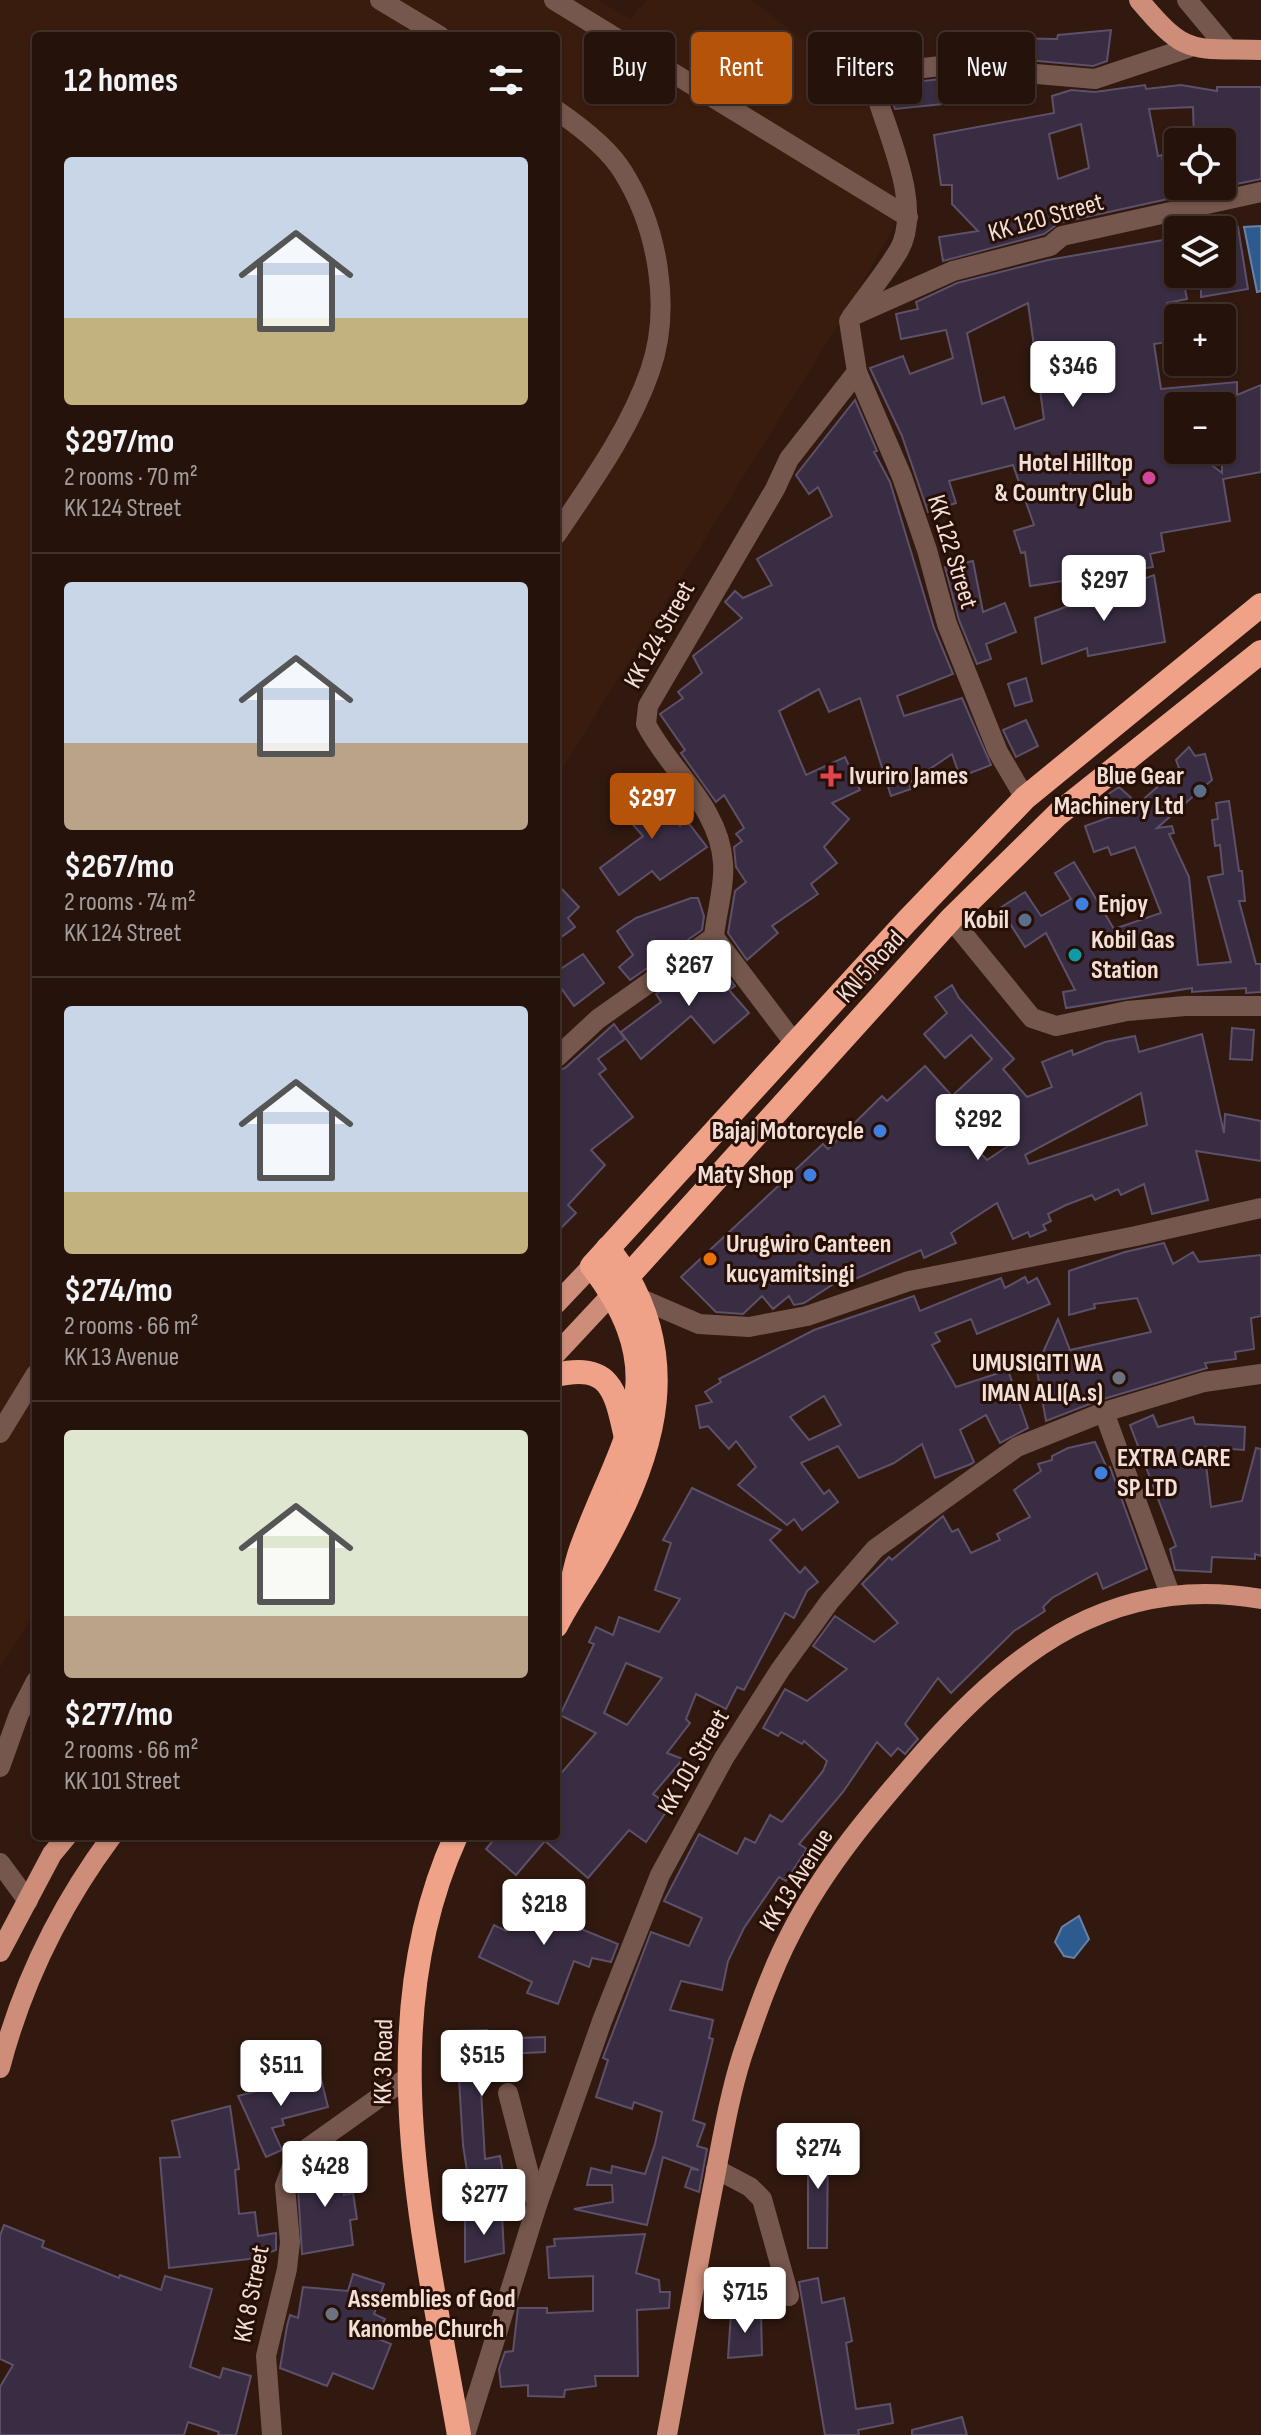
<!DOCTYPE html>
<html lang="en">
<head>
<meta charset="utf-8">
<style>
  body { margin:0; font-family:"Sofia Sans Condensed",sans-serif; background:#2d1c14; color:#f1f3f6; height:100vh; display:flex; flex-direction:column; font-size:30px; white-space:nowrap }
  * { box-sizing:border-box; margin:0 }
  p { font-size:26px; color:#a39e9d }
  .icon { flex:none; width:44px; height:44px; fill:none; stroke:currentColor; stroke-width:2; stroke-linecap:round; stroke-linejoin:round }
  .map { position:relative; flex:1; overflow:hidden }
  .details { position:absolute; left:32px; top:32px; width:528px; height:1808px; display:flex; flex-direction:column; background:#25130b; border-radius:8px; box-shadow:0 2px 6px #0004,0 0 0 2px #42322c }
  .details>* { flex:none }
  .hud { position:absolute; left:584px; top:32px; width:556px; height:72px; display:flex; gap:16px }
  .buttons { position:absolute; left:1164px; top:128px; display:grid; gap:16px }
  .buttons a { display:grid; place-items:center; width:72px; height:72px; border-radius:8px; background:#25130b; box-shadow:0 2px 6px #0004,0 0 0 2px #42322c; font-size:40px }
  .price { position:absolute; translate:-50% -68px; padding:0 18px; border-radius:8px; background:#fff; color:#222; font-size:26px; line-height:52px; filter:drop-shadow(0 2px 4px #0008) }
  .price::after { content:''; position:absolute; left:50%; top:48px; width:24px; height:18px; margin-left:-12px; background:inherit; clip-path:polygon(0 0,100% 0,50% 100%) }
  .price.current { background:#b45309; color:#fff }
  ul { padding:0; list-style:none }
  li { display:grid; align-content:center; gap:16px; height:424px; padding:0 32px }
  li+li { border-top:2px solid #42322c }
  li span { display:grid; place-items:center; height:248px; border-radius:8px; color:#555 }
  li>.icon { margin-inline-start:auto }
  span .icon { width:144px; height:144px; fill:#fffc; stroke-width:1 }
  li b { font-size:34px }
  h2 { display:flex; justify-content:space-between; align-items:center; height:96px; padding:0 32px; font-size:34px }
  .pill { padding:0 28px; border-radius:8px; background:#25130b; box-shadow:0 2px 6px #0004,0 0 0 2px #42322c; font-size:28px; line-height:72px }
  .pill.current { background:#b45309; color:#fff }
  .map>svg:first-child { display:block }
  .built { fill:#3a1c0e }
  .water { fill:#2d5a8f; stroke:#6882a5; stroke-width:2 }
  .building { fill:#392d44; stroke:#5d5069; stroke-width:2; fill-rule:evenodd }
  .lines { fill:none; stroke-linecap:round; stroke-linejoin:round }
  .minor { stroke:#76574d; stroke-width:20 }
  .major { stroke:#ce8d78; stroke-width:20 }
  .highway { stroke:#f0a288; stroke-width:24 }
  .hotel-dot { fill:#d1479c; stroke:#270f06; stroke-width:3 }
  .health-dot { fill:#e0444e; stroke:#270f06; stroke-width:3 }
  .service-dot { fill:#5c6f8a; stroke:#270f06; stroke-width:3 }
  .shop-dot { fill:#3f7fe0; stroke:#270f06; stroke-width:3 }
  .culture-dot { fill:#0f9aa8; stroke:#270f06; stroke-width:3 }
  .food-dot { fill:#e8710a; stroke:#270f06; stroke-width:3 }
  .worship-dot { fill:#6b7280; stroke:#270f06; stroke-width:3 }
  .labels { text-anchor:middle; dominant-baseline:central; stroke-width:6; stroke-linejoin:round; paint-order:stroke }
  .street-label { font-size:26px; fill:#f1dfd8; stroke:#270f06 }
  .poi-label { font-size:26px; font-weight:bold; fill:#f1dfd8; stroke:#270f06; text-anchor:end }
</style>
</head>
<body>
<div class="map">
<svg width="1261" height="2435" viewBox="0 0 1261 2435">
  <rect width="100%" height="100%" fill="#31190f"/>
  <polygon class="built" points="0,0 598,0 630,19 647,0 751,0 824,55 851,60 852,76 865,78 898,203 893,228 847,310 556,779 556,36 36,36 36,1611 0,1668"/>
  <g class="water">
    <polygon points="1261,226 1261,291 1257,292 1244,227"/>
    <polygon points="1079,1916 1089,1939 1074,1958 1064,1956 1055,1942 1062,1927"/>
  </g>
  <g class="building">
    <polygon points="1111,30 1107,61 1093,66 994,57 996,42 1003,38 1057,39 1058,35"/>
    <polygon points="941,79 972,82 972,101 895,109 887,85"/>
    <path d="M1145,85L1146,89L1181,85L1217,91V87H1261V179L1222,187V142H1194L1193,107L1149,109L1158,156L1162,155L1168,199L1059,223L1044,234L943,261L939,237L978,231L952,204V185H941L934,135L1054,113L1052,96L1071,90L1095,92ZM1081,124L1089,168L1058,179L1049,134Z"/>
    <polygon points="1238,227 1248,289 1201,297 1201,274 1222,274 1222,230"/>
    <path d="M1175,238L1178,274H1182L1187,299L1167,303L1173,341L1154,344L1161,389L1237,382V395L1261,385V472L1223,479L1230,521L1161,533L1164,551L1150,554L1153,567L1030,586L1025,552L1021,553L1014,531L1034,525L1013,465L949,481L956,503L928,512L902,436L870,368L903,356L910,374L953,358L946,330L901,339L896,314L918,309L916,302L957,283L1048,260ZM1028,303L1044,419L1015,429L1004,397L982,404L967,333ZM1178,406H1222V473L1199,455L1178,460Z"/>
    <polygon points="855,400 877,451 874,452 890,482 934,628 953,674 897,696 904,716 962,698 991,765 960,777 952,754 909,783 911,789 891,796 860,698 829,712 819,689 779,711 806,775 845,757 860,790 832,803 849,819 824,847 837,863 811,884 818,894 772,926 778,933 747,960 728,933 735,891 746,882 736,867 734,847 742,841 736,834 744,828 724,795 716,802 681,753 685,750 660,714 683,698 678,692 702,673 693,656 742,618 725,602 735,591 743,598 772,585 757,559 832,516 818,487 809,494 796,475"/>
    <polygon points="973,561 983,612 1005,603 1016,632 986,644 991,659 977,664 959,620 945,567"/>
    <polygon points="1154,575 1165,642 1088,656 1087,648 1042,664 1035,618"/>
    <polygon points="1026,678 1032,701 1015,706 1008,684"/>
    <polygon points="1026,720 1038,746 1016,757 1003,730"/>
    <polygon points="1189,747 1195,756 1205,754 1212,780 1157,828 1172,826 1174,833 1169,834 1189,877 1198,965 1231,962 1208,877 1223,874 1220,845 1215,846 1212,820 1218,819 1216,803 1229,801 1239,871 1242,871 1245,901 1239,901 1256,964 1261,964 1261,992 1246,993 1246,988 1192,992 1192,988 1066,1008 1063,992 1075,990 1046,933 1025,947 1000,908 1025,892 1041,916 1071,899 1055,873 1074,862 1114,929 1161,913 1135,847 1111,855 1108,847 1094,852 1085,826 1116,815 1107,795 1119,787 1138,804 1179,768 1176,760"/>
    <polygon points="654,777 669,795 660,803 680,826 687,821 707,847 660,880 652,871 619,895 600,868 643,836 619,809"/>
    <polygon points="556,883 579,907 568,918 575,927 556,941"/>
    <polygon points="691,898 698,898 704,916 702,930 630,980 619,967 633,955 617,931 636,918"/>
    <polygon points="583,954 604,983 574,1006 556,981 556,972"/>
    <polygon points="711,955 735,986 729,990 749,1013 714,1043 691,1016 641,1059 621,1032 661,1002 656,994"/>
    <path d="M952,985L959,998L1014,1059L1003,1069L1027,1097L1052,1087L1042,1062L1072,1050L1073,1055L1105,1042L1135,1036L1139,1052L1202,1034L1224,1133L1225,1114L1261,1121V1161L1196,1151L1208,1200L1152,1214L1144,1184L1121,1195L1118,1189L1095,1200L1092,1195L1066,1205L1048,1214L1051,1221L1043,1225L1046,1230L1030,1237L1028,1232L1013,1239L997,1203L951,1233L956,1243L924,1258L921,1250L846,1283L843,1278L804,1303L794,1305L789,1296L773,1309L762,1296L743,1314L716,1312L681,1277L823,1144L828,1149L882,1096L887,1101L925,1066L952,1096L992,1059L971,1035L945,1058L924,1034L947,1013L935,997ZM1141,1093L1147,1125L1029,1164L1025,1155ZM987,1111L991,1116L999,1111L1017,1140L987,1160L961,1132Z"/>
    <polygon points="614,1024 625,1039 598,1059 606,1069 599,1074 633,1117 591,1150 605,1165 568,1205 576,1213 556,1233 556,1071 565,1068"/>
    <polygon points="1232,1028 1254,1030 1252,1060 1230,1059"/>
    <polygon points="1164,1243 1173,1264 1193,1252 1199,1262 1261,1255 1261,1316 1251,1318 1254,1349 1235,1352 1236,1359 1205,1363 1207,1368 1100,1400 1046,1421 1035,1360 1040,1359 1058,1319 1070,1350 1151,1332 1137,1298 1094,1304 1095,1308 1069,1315 1069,1271 1125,1252"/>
    <path d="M1025,1277L1028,1283L1037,1278L1050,1304L977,1334L971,1319L935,1333L940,1341L932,1345L956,1387L1008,1370L1028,1428L1000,1443L986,1415L960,1430L974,1462L971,1464L935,1478L922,1444L894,1463L859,1478L838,1446L801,1463L824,1494L829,1490L838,1502L802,1530L794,1519L787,1525L738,1485L756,1467L736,1441L729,1449L708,1426L700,1428L696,1406L712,1402L705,1392L721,1382L719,1379L814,1330L914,1296L920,1311L1001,1278L1005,1288ZM824,1396L841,1425L809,1440L790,1417Z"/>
    <polygon points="1153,1415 1158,1427 1193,1417 1195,1424 1245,1427 1244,1450 1204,1447 1211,1507 1242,1501 1256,1448 1261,1449 1261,1556 1255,1554 1255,1559 1212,1557 1211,1572 1175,1570 1170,1549 1176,1546 1130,1425"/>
    <polygon points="1095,1442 1107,1468 1110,1467 1147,1569 1103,1589 1097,1573 1052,1598 1043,1607 1045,1611 1014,1631 951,1693 938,1678 905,1724 918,1739 905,1754 898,1748 891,1756 877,1742 843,1792 799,1844 807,1849 786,1881 779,1877 744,1928 728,1961 722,1990 681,1981 670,2010 713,2020 709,2038 713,2039 693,2120 705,2124 697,2146 707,2149 699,2192 685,2187 691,2169 699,2170 663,2157 647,2225 574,2209 613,2202 612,2185 587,2185 591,2168 611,2173 612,2166 645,2174 655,2144 662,2112 634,2102 632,2109 596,2097 608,2060 603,2058 651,1932 689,1946 702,1918 664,1901 699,1834 737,1854 745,1838 755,1843 770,1815 782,1822 823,1771 827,1761 804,1741 802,1744 781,1732 778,1736 763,1728 785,1689 807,1701 847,1669 813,1646 835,1616 874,1642 898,1623 862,1584 889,1557 892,1560 943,1516 952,1532 958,1529 971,1553 1000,1540 997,1534 1030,1517 1014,1490 1041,1471 1038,1464 1052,1460 1052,1456 1068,1448"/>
    <path d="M692,1488L781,1530L770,1540L800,1573L805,1567L818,1582L807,1591L794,1618L785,1613L744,1690L737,1687L726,1709L696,1694L686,1719L690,1723L667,1753L683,1759L653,1794L670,1806L646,1842L629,1830L588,1878L545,1841L516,1875L486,1849L497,1836H556V1779L596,1733L560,1715L594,1644L589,1642L596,1627L613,1635L619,1617L659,1632L680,1599L655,1590L671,1543L663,1540ZM626,1663L662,1678L627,1725L604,1713Z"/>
    <polygon points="524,1891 548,1901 568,1916 564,1922 618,1944 611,1962 592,1958 589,1967 574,1961 558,2004 527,1993 532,1982 479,1957 494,1925 506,1931"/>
    <polygon points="487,2030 487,2039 545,2037 545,2052 479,2055 485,2159 500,2156 505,2184 469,2184 463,2145 456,2031"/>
    <polygon points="320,2075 328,2107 282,2119 284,2125 272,2128 282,2150 266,2157 238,2096"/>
    <polygon points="230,2106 239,2169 235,2170 239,2214 255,2212 258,2236 276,2233 276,2250 249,2259 169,2268 160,2158 180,2157 172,2121"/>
    <polygon points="808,2134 828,2134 827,2248 808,2248"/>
    <polygon points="314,2161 320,2164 338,2162 344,2195 353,2193 357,2219 350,2220 353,2245 302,2254 298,2188 304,2171"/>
    <polygon points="502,2214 504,2253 465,2262 465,2218"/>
    <polygon points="4,2225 44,2241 42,2247 119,2278 120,2275 161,2290 165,2276 212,2289 190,2367 220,2378 223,2368 251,2376 236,2435 218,2435 219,2432 188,2422 184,2435 0,2435 0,2387 13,2365 0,2359 0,2236"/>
    <polygon points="645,2234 636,2273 659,2280 660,2292 670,2292 669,2308 637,2310 638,2376 595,2376 596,2386 565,2390 564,2397 528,2396 528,2385 501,2387 499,2369 505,2352 513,2351 518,2308 547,2308 547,2313 593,2311 593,2276 549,2278 547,2247 555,2246 554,2239"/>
    <polygon points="353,2274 384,2284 374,2314 385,2319 376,2338 391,2344 373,2389 333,2373 327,2386 280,2368 287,2326 290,2315 298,2318 303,2287 348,2291"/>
    <polygon points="818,2278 822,2303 844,2298 852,2341 846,2343 856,2409 890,2404 893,2423 858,2430 859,2435 825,2435 799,2282"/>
    <polygon points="731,2313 761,2313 762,2355 728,2358"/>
    <polygon points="962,2417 967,2435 912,2435 912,2430"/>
  </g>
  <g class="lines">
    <g class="minor">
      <polyline points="380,0 440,36"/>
      <polyline points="554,0 908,217"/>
      <polyline points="1187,0 1228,49"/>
      <path d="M556,110C578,125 609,149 623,172C658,228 672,308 650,371C629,431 591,483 556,535"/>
      <polyline points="852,316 953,271 1050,246 1062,236 1261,192"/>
      <path d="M1025,798L998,752L947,624L927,550L902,477L857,372L849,321C865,297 884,275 899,250C924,206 885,129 873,84L879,73L941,66L1095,79L1188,48"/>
      <polyline points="951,919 1032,1018 1056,1026 1127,1011 1185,1006 1261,1006"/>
      <polyline points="714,937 795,1044"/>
      <path d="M556,1058L598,1019L714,937C716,914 725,886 723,863C720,807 669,770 646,724L648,706L775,489L789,459L857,372"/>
      <polyline points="641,1299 699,1324 749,1327 807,1316 909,1281 1136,1236 1261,1208"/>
      <polyline points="1104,1412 1170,1594"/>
      <polyline points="0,1433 36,1374"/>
      <polyline points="0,1767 19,1714 36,1681"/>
      <polyline points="0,1863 28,1901"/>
      <polyline points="508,2093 537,2205"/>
      <polyline points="716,2169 750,2187 762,2199 789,2296"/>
      <polyline points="272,2435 266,2356 287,2269 290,2242 285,2186 293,2164 308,2148 408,2077"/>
      <polyline points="465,2435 537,2205 602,2021 660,1875 724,1758 780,1670 830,1601 875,1549 1017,1447 1104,1412 1204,1382 1261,1374"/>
    </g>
    <g class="major">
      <path d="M1139,0C1187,57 1190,48 1261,50"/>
      <polyline points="556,1304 592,1266"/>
      <polyline points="556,1354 613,1293"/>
      <polyline points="0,1952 52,1854 67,1836"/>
      <path d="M0,2068C22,1984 60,1906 112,1836"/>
      <path d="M667,2435C682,2354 696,2273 712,2192C721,2147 728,2100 742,2056C756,2015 771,1971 791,1933C825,1866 874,1809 923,1753C1014,1649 1115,1573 1261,1599"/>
    </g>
    <g class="highway">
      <polyline points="613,1293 951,919 1058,814 1261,652"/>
      <path d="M556,1375C611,1362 616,1392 626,1438"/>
      <path d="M567,1603C572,1585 575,1566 581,1549C622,1436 679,1379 592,1266L906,922L1025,798L1261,605"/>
      <path d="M556,1626C568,1602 584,1580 597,1557C657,1453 687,1350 608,1248"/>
      <path d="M456,1836C369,2027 425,2239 459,2435"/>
    </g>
  </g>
  <circle class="hotel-dot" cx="1149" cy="478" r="8"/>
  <path class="health-dot" d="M827 764h8v8h8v8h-8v8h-8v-8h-8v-8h8z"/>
  <g class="service-dot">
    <circle cx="1200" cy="791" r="8"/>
    <circle cx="1025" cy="920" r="8"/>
  </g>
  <g class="shop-dot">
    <circle cx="1082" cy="904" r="8"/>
    <circle cx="880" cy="1131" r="8"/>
    <circle cx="810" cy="1175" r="8"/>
    <circle cx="1101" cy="1473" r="8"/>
  </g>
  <circle class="culture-dot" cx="1075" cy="955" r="8"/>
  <circle class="food-dot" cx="710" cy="1259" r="8"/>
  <g class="worship-dot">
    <circle cx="1119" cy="1378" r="8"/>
    <circle cx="332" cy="2314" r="8"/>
  </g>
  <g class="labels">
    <g class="street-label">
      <text transform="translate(1046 218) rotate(-16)">KK 120 Street</text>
      <text transform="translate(952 552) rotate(73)">KK 122 Street</text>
      <text transform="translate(660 635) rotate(-61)">KK 124 Street</text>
      <text transform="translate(871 967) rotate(-48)">KN 5 Road</text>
      <text transform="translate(694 1762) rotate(-60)">KK 101 Street</text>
      <text transform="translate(797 1880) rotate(-58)">KK 13 Avenue</text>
      <text transform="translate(384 2062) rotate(-89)">KK 3 Road</text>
      <text transform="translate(252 2294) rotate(-79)">KK 8 Street</text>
    </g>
    <g class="poi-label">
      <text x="1133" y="463">Hotel Hilltop<tspan x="1133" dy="30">&amp; Country Club</tspan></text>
      <text x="849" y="776" text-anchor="start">Ivuriro James</text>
      <text x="1184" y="776">Blue Gear<tspan x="1184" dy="30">Machinery Ltd</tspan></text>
      <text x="1098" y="904" text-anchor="start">Enjoy</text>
      <text x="1009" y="920">Kobil</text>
      <text x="1091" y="940" text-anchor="start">Kobil Gas<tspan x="1091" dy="30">Station</tspan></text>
      <text x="864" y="1131">Bajaj Motorcycle</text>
      <text x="794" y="1175">Maty Shop</text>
      <text x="726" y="1244" text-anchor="start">Urugwiro Canteen<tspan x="726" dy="30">kucyamitsingi</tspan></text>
      <text x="1103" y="1363">UMUSIGITI WA<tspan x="1103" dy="30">IMAN ALI(A.s)</tspan></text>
      <text x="1117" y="1458" text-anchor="start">EXTRA CARE<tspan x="1117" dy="30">SP LTD</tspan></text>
      <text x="348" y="2299" text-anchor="start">Assemblies of God<tspan x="348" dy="30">Kanombe Church</tspan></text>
    </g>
  </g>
</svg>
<div class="buttons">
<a><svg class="icon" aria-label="locate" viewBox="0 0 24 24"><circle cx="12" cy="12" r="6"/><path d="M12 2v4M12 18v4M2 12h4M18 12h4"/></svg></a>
<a><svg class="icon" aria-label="layers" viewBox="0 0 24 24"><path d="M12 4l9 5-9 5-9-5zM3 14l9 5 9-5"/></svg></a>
<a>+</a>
<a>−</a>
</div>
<b class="price" style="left:1073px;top:409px">$346</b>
<b class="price" style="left:1104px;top:623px">$297</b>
<b class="price current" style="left:652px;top:841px">$297</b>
<b class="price" style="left:689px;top:1008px">$267</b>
<b class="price" style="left:978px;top:1162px">$292</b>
<b class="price" style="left:544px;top:1947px">$218</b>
<b class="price" style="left:482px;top:2098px">$515</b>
<b class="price" style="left:281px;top:2108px">$511</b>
<b class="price" style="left:818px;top:2191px">$274</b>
<b class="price" style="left:325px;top:2209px">$428</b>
<b class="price" style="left:484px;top:2237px">$277</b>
<b class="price" style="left:745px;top:2335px">$715</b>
<div class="hud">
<a class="pill">Buy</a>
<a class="pill current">Rent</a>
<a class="pill">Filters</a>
<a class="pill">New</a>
</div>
<section class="details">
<h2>12 homes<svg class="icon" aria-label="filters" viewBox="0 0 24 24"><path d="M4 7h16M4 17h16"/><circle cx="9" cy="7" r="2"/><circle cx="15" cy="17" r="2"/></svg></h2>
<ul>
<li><span style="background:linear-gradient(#c9d6e8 65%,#c2b280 0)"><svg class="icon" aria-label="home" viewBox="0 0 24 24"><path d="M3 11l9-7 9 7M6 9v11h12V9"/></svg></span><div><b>$297/mo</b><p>2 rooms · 70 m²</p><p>KK 124 Street</p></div></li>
<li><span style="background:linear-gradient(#c9d6e8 65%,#b9a48a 0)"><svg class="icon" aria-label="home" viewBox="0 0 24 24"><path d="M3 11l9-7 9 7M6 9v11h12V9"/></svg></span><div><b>$267/mo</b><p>2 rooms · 74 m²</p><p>KK 124 Street</p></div></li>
<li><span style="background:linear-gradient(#c9d6e8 75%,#c2b280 0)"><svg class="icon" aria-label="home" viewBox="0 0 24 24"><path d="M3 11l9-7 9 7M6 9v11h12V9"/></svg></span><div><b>$274/mo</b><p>2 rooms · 66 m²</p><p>KK 13 Avenue</p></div></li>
<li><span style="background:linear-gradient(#dfe7d0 75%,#b9a48a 0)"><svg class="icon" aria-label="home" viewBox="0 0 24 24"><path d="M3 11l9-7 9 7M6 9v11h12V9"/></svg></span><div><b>$277/mo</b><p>2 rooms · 66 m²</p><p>KK 101 Street</p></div></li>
</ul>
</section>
</div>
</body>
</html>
